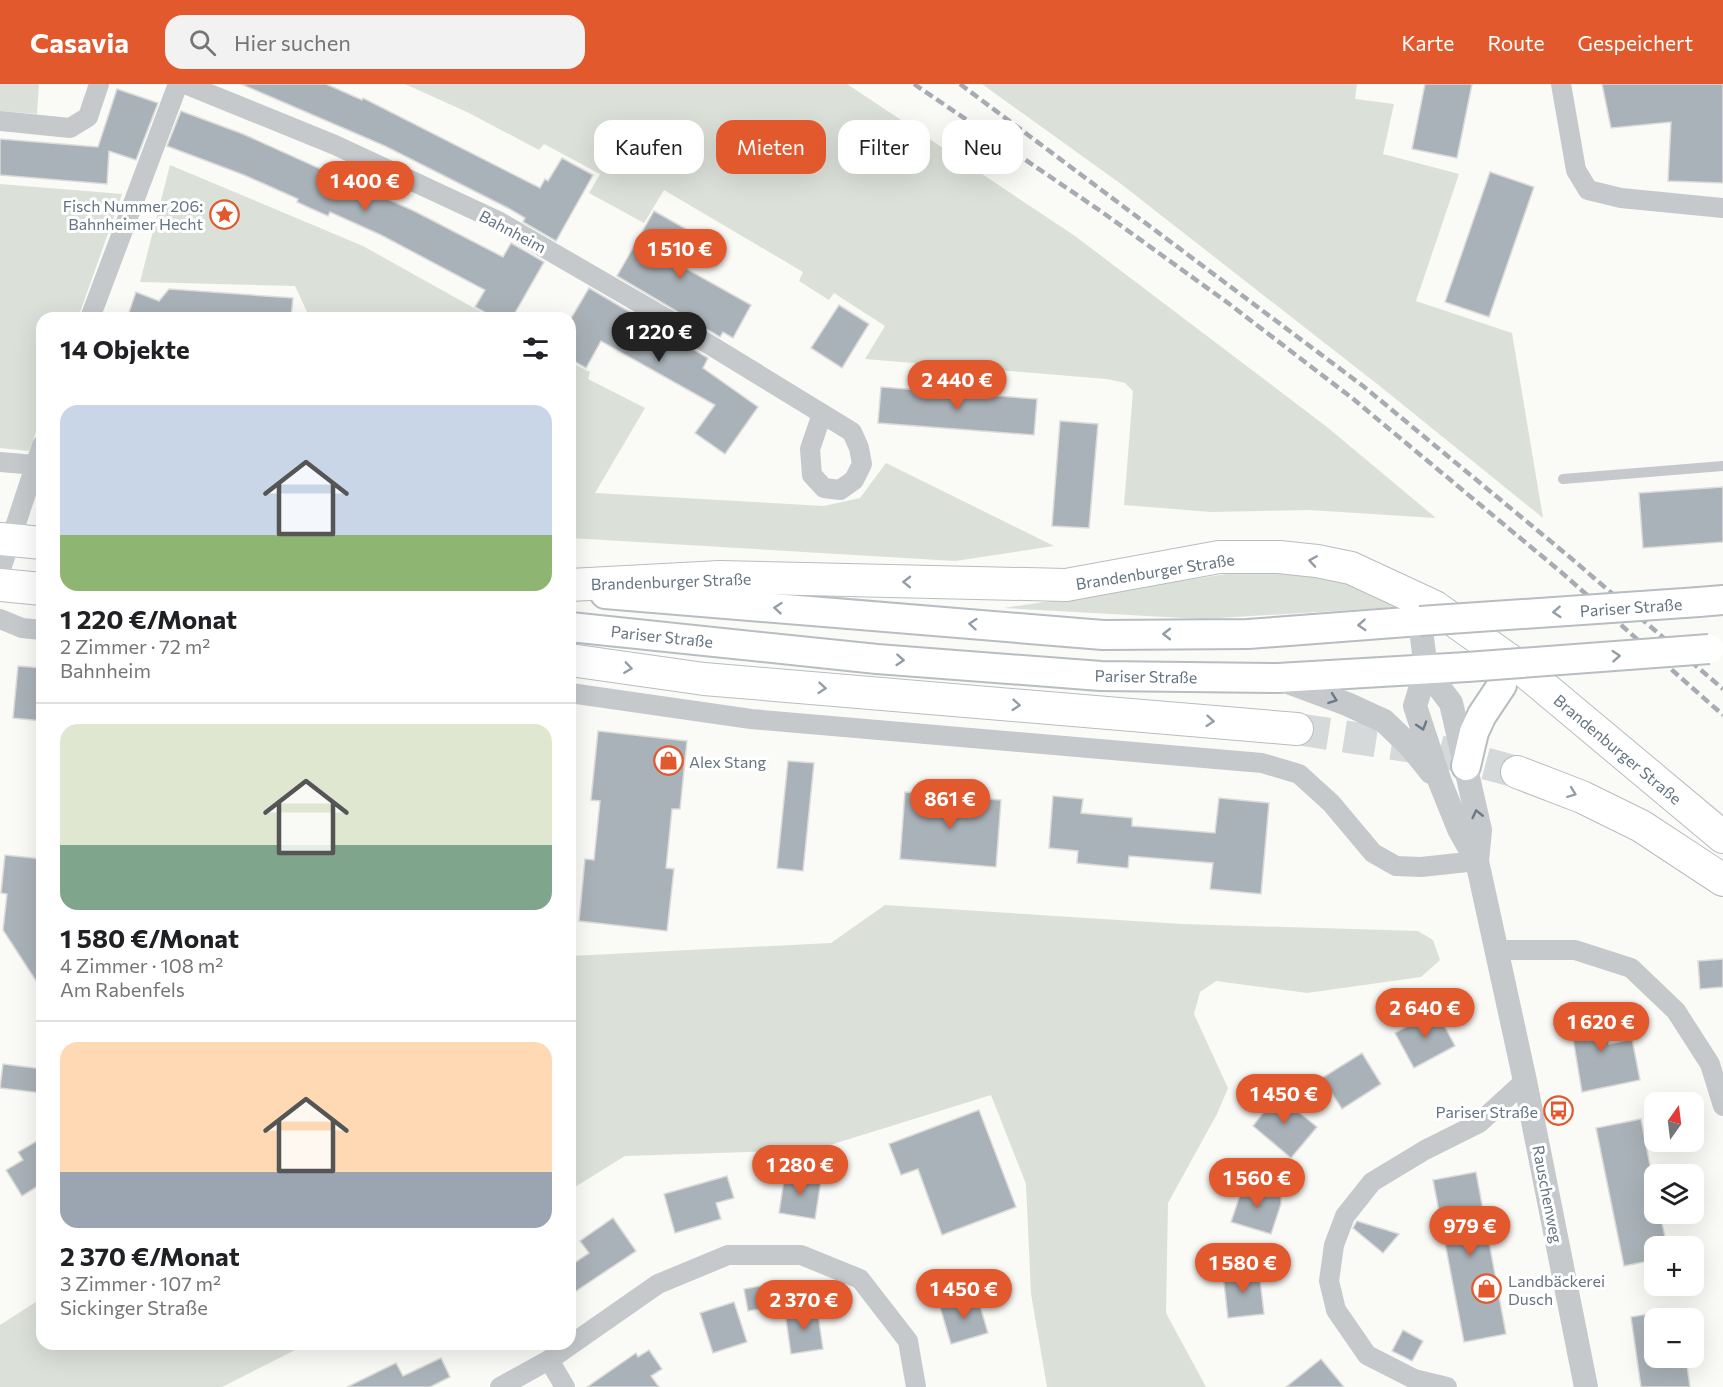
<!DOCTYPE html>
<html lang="de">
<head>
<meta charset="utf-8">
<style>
  body { margin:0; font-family:Commissioner,sans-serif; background:#f2f2f2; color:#202124; height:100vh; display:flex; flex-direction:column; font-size:22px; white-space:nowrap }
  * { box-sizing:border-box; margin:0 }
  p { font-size:20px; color:#757577 }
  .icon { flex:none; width:33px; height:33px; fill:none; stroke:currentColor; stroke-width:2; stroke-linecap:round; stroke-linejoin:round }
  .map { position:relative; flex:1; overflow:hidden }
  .details { position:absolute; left:36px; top:228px; width:540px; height:1038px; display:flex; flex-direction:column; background:#fff; border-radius:18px; box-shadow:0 6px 24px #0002 }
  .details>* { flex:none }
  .hud { position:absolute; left:594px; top:36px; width:570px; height:54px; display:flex; gap:12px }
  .needle { width:39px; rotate:14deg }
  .tools { position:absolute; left:1644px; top:1008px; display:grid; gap:12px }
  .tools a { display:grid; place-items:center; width:60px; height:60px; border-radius:12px; background:#fff; box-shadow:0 6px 24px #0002; font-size:30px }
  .price { position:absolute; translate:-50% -51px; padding:0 14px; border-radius:21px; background:#e3592e; color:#fff; font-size:20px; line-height:39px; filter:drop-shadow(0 2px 3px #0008) }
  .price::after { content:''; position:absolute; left:50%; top:36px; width:18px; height:14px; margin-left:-9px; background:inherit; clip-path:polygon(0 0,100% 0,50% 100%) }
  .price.on { background:#222; color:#fff }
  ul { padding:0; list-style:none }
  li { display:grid; align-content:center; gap:12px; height:318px; padding:0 24px }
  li+li { border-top:2px solid #e0e0e0 }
  li span { display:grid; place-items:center; height:186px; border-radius:18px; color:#555 }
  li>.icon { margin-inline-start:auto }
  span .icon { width:108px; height:108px; fill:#fffc; stroke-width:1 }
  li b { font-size:26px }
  h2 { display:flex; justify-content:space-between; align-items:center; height:72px; padding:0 24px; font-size:26px }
  .chip { padding:0 21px; border-radius:18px; background:#fff; box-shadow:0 6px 24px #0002; font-size:21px; line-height:54px }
  .chip.on { background:#e3592e; color:#fff }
  header { display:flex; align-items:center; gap:36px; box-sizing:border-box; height:84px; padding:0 30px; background:#e3592e; color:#fff }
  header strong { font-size:28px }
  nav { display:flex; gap:33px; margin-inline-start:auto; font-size:21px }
  .search { width:420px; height:54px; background:#f2f2f2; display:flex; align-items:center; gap:15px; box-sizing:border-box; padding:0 21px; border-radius:18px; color:#757577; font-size:22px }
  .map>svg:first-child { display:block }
  .green { fill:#dbe1d8 }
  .building { fill:#a9b2b8; stroke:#dbdbd9; stroke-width:1.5 }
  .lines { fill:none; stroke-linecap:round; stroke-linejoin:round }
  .primary-tunnel { stroke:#d5d9da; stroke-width:32; stroke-dasharray:32 16; stroke-linecap:butt }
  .secondary-casing { stroke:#b7bdc1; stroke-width:32 }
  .primary-casing { stroke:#b8bdc0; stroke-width:34 }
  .service { stroke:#c5c9cc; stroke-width:10 }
  .minor { stroke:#c5c9cc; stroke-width:20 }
  .tertiary { stroke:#c5c9cc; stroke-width:24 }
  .secondary { stroke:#fff; stroke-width:28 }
  .primary { stroke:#fff; stroke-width:32 }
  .rail { stroke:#a6acb2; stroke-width:4.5; stroke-dasharray:9 4.5; stroke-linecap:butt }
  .secondary-bridge-casing { stroke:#b7bdc1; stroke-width:32; stroke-linecap:butt }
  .secondary-bridge { stroke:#fff; stroke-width:28 }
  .oneway { stroke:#939ea8 }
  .oneway2 { stroke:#6a7986 }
  .labels { text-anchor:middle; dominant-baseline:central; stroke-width:6; stroke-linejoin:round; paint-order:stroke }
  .poi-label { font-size:16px; fill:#657582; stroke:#fff; text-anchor:end }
  .street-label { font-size:16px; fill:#657582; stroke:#fff }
</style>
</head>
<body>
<header>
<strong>Casavia</strong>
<div class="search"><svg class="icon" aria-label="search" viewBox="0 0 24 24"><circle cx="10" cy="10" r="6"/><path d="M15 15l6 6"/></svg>Hier suchen</div>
<nav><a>Karte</a><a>Route</a><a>Gespeichert</a></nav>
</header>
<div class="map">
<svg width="1723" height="1303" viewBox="0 0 1723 1303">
  <rect width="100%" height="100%" fill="#fafaf7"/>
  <g class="green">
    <polygon points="0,0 39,0 37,30 0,27"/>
    <polygon points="405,0 847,0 1075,152 1327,343 1436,434 1309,426 1211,428 1124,421 1133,307 1125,299 1107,295 865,275 885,242 834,209 829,216 799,197 803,188 664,106 644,139 589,109 600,90 544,60 539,66 469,29"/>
    <polygon points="982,0 1357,0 1355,15 1394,20 1383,70 1459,90 1416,217 1512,249 1543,434 1381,303 1121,100"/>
    <polygon points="170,81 363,162 492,234 313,234 309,232 295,202 140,198"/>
    <polygon points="0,100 122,110 78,234 42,234 42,332 29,367 0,364"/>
    <polygon points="570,278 590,288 588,295 645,324 595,409 824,422 860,414 886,379 1054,462 955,477 570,454"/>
    <polygon points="1301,486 1367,505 1402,523 1202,535 1004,524 1246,487"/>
    <polygon points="885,821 1182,840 1418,847 1433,856 1440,876 1421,893 1307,909 1216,897 1200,908 1194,930 1228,1004 1217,1030 1168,1119 1166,1229 1206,1303 1047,1303 1031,1210 1026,1100 991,1011 814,1066 625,1072 570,1106 570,872 831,859"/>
    <polygon points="42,1214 42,1260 307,1260 222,1303 0,1303 0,1241"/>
  </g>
  <g class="building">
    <polygon points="241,0 326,0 362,16 363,14 540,104 545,95 548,97 562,74 593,91 556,157 523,138 525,134 508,124 385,62"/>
    <polygon points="1425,0 1472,0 1457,74 1412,65"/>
    <polygon points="1602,0 1723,0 1723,99 1668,97 1671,38 1611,44"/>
    <polygon points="117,5 158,19 136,76 109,67 107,100 0,91 0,55 98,63"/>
    <polygon points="181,27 243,50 414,127 503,173 511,159 544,178 512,234 495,234 475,223 485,206 381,151 330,128 328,132 310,124 297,118 298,115 244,91 167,62"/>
    <polygon points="1490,88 1534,103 1489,233 1445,218"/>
    <polygon points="654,127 686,145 673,169 677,172 674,178 751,221 733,254 723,248 720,253 617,192"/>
    <polygon points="589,204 708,274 703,284 758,323 725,370 695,349 715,321 601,257 586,284 570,275 570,236"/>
    <polygon points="169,205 293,214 291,234 127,234 136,208 159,217"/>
    <polygon points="839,221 869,240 842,284 811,264"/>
    <polygon points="881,303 1037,315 1034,351 878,339"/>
    <polygon points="1060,337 1098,340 1089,444 1052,442"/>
    <polygon points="1723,403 1723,458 1643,464 1639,409"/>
    <polygon points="18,582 42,584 42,637 13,634"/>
    <polygon points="598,647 687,657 680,725 672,725 666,784 674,785 667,847 579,837 585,775 594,776 600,717 591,716"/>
    <polygon points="788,677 814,679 803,787 777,784"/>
    <polygon points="905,708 1001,716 996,783 900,775"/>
    <polygon points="1053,712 1083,715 1081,729 1132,734 1132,742 1215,749 1219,714 1269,719 1261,810 1210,805 1213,779 1129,772 1128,784 1077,779 1078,767 1049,764"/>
    <polygon points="5,771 42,775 42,906 3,846 7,810 1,809"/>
    <polygon points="1723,875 1723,903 1700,905 1698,877"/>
    <polygon points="1601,923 1609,960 1632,955 1640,996 1582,1008 1569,930"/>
    <polygon points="1436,926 1455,962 1414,984 1395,949"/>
    <polygon points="1362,969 1381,1000 1342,1025 1322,994"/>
    <polygon points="3,980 42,985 42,1009 0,1004"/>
    <polygon points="1273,1007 1317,1043 1291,1074 1253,1042 1263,1029 1258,1025"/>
    <polygon points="979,1026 1016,1123 942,1151 918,1085 901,1091 889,1060"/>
    <polygon points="1641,1035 1654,1102 1654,1130 1660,1130 1667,1162 1654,1162 1654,1176 1624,1182 1596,1044"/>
    <polygon points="42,1054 42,1108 38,1102 22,1112 6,1086 23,1076 18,1068"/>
    <polygon points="1476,1088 1506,1250 1464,1258 1433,1096"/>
    <polygon points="785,1090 821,1096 815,1135 779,1129"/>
    <polygon points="727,1092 734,1114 716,1119 721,1135 675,1149 664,1110"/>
    <polygon points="1244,1099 1281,1112 1281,1120 1271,1150 1231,1138"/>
    <polygon points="613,1134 636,1167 570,1211 570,1182 589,1169 580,1157"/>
    <polygon points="1357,1137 1399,1150 1383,1169 1353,1144"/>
    <polygon points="1259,1187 1264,1230 1228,1234 1223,1190"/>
    <polygon points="770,1200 774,1222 748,1227 744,1205"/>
    <polygon points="977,1212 988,1249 951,1260 940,1223"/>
    <polygon points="734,1218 747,1258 713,1269 700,1229"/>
    <polygon points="817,1224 823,1265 791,1270 785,1228"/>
    <polygon points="1654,1229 1654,1274 1686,1274 1690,1303 1641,1303 1631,1233"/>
    <polygon points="1403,1246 1423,1257 1412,1277 1392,1267"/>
    <polygon points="649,1266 662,1285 651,1292 659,1303 587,1303 636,1269 638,1273"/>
    <polygon points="441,1274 450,1293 430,1303 347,1303 396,1279 403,1292"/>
    <polygon points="1321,1275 1344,1303 1286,1303"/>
  </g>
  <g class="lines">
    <polyline class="primary-tunnel" points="1297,645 1439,667 1517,688"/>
    <defs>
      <g id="secondary">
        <polyline points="605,510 1103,551 1248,550 1420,537"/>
        <polyline points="1699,518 1723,516"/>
        <polyline points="570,543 877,575 1101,592 1278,594 1467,583"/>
        <polyline points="1466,682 1474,648 1482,631 1502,601"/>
      </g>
      <g id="primary">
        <polyline points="0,455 42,459"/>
        <polyline points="0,501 42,505"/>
        <polyline points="570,501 720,493 1066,501 1219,473 1279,473 1317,477 1351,484 1435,523 1522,585 1723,753"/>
        <polyline points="570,576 704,595 1297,645"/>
        <polyline points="1517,688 1582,713 1641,742 1723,796"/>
      </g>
    </defs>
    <use href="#secondary" class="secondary-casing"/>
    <use href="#primary" class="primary-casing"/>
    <polyline class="service" points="1563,395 1723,382"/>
    <g class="minor">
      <polyline points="185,0 335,61 498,137 674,239 839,340 852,348 859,364 862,380 854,396 840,406 824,404 812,391 810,365 822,330"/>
      <polyline points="1561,0 1576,86 1588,106 1621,114 1723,124"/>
      <polyline points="0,37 70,44 88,33 99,0"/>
      <polyline points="90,234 178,0"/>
      <polyline points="0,378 35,381"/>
      <polyline points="0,488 42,361"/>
      <polyline points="0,535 22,544 42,546"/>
      <polyline points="570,609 751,635 1262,679 1299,690 1331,719 1373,769 1396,782 1421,783 1477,777"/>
      <polyline points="1497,866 1575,866 1631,884 1676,927 1710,980 1723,1022"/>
      <polyline points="549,1276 565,1303"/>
      <polyline points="500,1303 549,1276 658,1200 728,1171 801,1171 860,1195 908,1257 916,1303"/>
      <polyline points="1447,1303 1414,1295 1367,1271 1336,1226 1329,1197 1334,1161 1345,1132 1372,1098 1425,1066 1479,1039 1525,997"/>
    </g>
    <g class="tertiary">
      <polyline points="1420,537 1426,586 1415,622 1440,698 1459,745 1477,777 1525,997 1586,1303"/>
      <polyline points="1426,586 1451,619 1454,632 1480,746 1477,777"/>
      <polyline points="1280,595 1347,620 1384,637 1411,663 1431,688"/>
    </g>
    <use href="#secondary" class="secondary"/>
    <use href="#primary" class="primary"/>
    <g class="rail">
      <polyline points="914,0 1102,128 1228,219 1352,314 1561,488 1723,631"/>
      <polyline points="960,0 1363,302 1572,475 1723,605"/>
    </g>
    <defs>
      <g id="secondary-bridge">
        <polyline points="1420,537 1699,518"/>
        <polyline points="1467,583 1709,565"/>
      </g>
    </defs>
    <use href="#secondary-bridge" class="secondary-bridge-casing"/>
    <use href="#secondary-bridge" class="secondary-bridge"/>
  </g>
  <defs><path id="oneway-chevron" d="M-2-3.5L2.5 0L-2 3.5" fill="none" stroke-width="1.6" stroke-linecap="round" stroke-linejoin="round" transform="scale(1.5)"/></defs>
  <g class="oneway">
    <use href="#oneway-chevron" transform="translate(1313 477) rotate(-171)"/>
    <use href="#oneway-chevron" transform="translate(907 498) rotate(-179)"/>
    <use href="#oneway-chevron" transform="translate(778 524) rotate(-175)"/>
    <use href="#oneway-chevron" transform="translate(1557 528) rotate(176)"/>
    <use href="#oneway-chevron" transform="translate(973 540) rotate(-175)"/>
    <use href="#oneway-chevron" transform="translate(1362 541) rotate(176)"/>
    <use href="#oneway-chevron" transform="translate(1167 550) rotate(180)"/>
    <use href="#oneway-chevron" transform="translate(1616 572) rotate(-4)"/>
    <use href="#oneway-chevron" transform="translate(900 576) rotate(4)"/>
    <use href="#oneway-chevron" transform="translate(628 584) rotate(8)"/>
    <use href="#oneway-chevron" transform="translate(822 604) rotate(5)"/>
    <use href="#oneway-chevron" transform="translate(1016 621) rotate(5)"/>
    <use href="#oneway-chevron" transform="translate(1210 637) rotate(5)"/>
    <use href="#oneway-chevron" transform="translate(1572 709) rotate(21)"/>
  </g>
  <g class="oneway2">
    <use href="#oneway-chevron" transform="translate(1333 615) rotate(20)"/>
    <use href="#oneway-chevron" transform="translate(1422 642) rotate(73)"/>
    <use href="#oneway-chevron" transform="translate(1477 730) rotate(-103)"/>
  </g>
  <defs>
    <symbol id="sight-ring" viewBox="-11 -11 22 22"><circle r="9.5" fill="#fff" stroke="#e3592e" stroke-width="1.5"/><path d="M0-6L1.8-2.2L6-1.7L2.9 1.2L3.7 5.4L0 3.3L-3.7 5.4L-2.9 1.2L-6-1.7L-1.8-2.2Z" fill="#e3592e"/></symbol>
    <symbol id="shop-ring" viewBox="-11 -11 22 22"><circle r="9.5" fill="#fff" stroke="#e3592e" stroke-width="1.5"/><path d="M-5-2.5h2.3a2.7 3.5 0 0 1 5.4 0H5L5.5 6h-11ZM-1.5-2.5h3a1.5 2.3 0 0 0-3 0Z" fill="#e3592e"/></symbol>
    <symbol id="bus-ring" viewBox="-11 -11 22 22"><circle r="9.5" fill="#fff" stroke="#e3592e" stroke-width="1.5"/><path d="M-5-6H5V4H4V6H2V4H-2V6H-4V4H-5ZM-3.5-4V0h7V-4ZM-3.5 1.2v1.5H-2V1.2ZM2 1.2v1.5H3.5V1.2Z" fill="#e3592e"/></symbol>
  </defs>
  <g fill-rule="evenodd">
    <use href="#sight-ring" x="208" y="114" width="33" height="33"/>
    <use href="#shop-ring" x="652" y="660" width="33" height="33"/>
    <use href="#bus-ring" x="1542" y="1010" width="33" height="33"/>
    <use href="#shop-ring" x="1470" y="1188" width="33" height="33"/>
  </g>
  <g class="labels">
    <g class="poi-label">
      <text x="203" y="121">Fisch Nummer 206:<tspan x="203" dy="18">Bahnheimer Hecht</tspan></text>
      <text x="689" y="677" text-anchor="start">Alex Stang</text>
      <text x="1538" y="1027">Pariser Straße</text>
      <text x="1508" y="1196" text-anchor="start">Landbäckerei<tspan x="1508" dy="18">Dusch</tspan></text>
    </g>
    <g class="street-label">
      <text transform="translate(513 147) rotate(28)">Bahnheim</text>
      <text transform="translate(1155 487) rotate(-9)">Brandenburger Straße</text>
      <text transform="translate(671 497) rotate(-2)">Brandenburger Straße</text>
      <text transform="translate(1631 523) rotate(-4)">Pariser Straße</text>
      <text transform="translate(662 552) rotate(6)">Pariser Straße</text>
      <text transform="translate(1146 592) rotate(1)">Pariser Straße</text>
      <text transform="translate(1618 665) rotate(40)">Brandenburger Straße</text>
      <text transform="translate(1548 1110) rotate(79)">Rauschenweg</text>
    </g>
  </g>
</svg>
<div class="tools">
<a><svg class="needle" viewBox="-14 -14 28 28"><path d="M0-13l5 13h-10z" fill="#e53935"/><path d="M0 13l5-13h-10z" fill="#757577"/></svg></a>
<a><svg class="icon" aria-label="layers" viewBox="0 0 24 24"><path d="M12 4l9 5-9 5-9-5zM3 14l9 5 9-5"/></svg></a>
<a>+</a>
<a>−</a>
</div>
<b class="price" style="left:365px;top:128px">1 400 €</b>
<b class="price" style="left:680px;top:196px">1 510 €</b>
<b class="price on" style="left:659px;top:279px">1 220 €</b>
<b class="price" style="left:957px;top:327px">2 440 €</b>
<b class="price" style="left:950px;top:746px">861 €</b>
<b class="price" style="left:1425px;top:955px">2 640 €</b>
<b class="price" style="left:1601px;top:969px">1 620 €</b>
<b class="price" style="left:1284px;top:1041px">1 450 €</b>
<b class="price" style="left:800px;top:1112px">1 280 €</b>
<b class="price" style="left:1257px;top:1125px">1 560 €</b>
<b class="price" style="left:1470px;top:1173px">979 €</b>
<b class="price" style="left:1243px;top:1210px">1 580 €</b>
<b class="price" style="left:964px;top:1236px">1 450 €</b>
<b class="price" style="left:804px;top:1247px">2 370 €</b>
<div class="hud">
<a class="chip">Kaufen</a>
<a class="chip on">Mieten</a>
<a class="chip">Filter</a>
<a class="chip">Neu</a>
</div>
<section class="details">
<h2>14 Objekte<svg class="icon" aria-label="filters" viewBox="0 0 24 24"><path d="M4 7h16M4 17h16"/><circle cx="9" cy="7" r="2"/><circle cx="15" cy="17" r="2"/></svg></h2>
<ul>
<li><span style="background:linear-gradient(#c9d6e8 70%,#8fb573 0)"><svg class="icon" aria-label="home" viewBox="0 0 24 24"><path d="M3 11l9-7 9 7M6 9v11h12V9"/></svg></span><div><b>1 220 €/Monat</b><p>2 Zimmer · 72 m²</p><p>Bahnheim</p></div></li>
<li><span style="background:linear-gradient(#dfe7d0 65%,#7fa58c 0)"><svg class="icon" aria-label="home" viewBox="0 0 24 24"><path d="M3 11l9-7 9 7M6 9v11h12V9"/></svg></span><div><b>1 580 €/Monat</b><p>4 Zimmer · 108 m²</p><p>Am Rabenfels</p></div></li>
<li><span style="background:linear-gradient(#ffd9b3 70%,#9aa5b1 0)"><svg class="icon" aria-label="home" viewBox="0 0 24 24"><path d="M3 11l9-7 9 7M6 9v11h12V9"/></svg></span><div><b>2 370 €/Monat</b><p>3 Zimmer · 107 m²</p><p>Sickinger Straße</p></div></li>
</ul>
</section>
</div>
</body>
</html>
